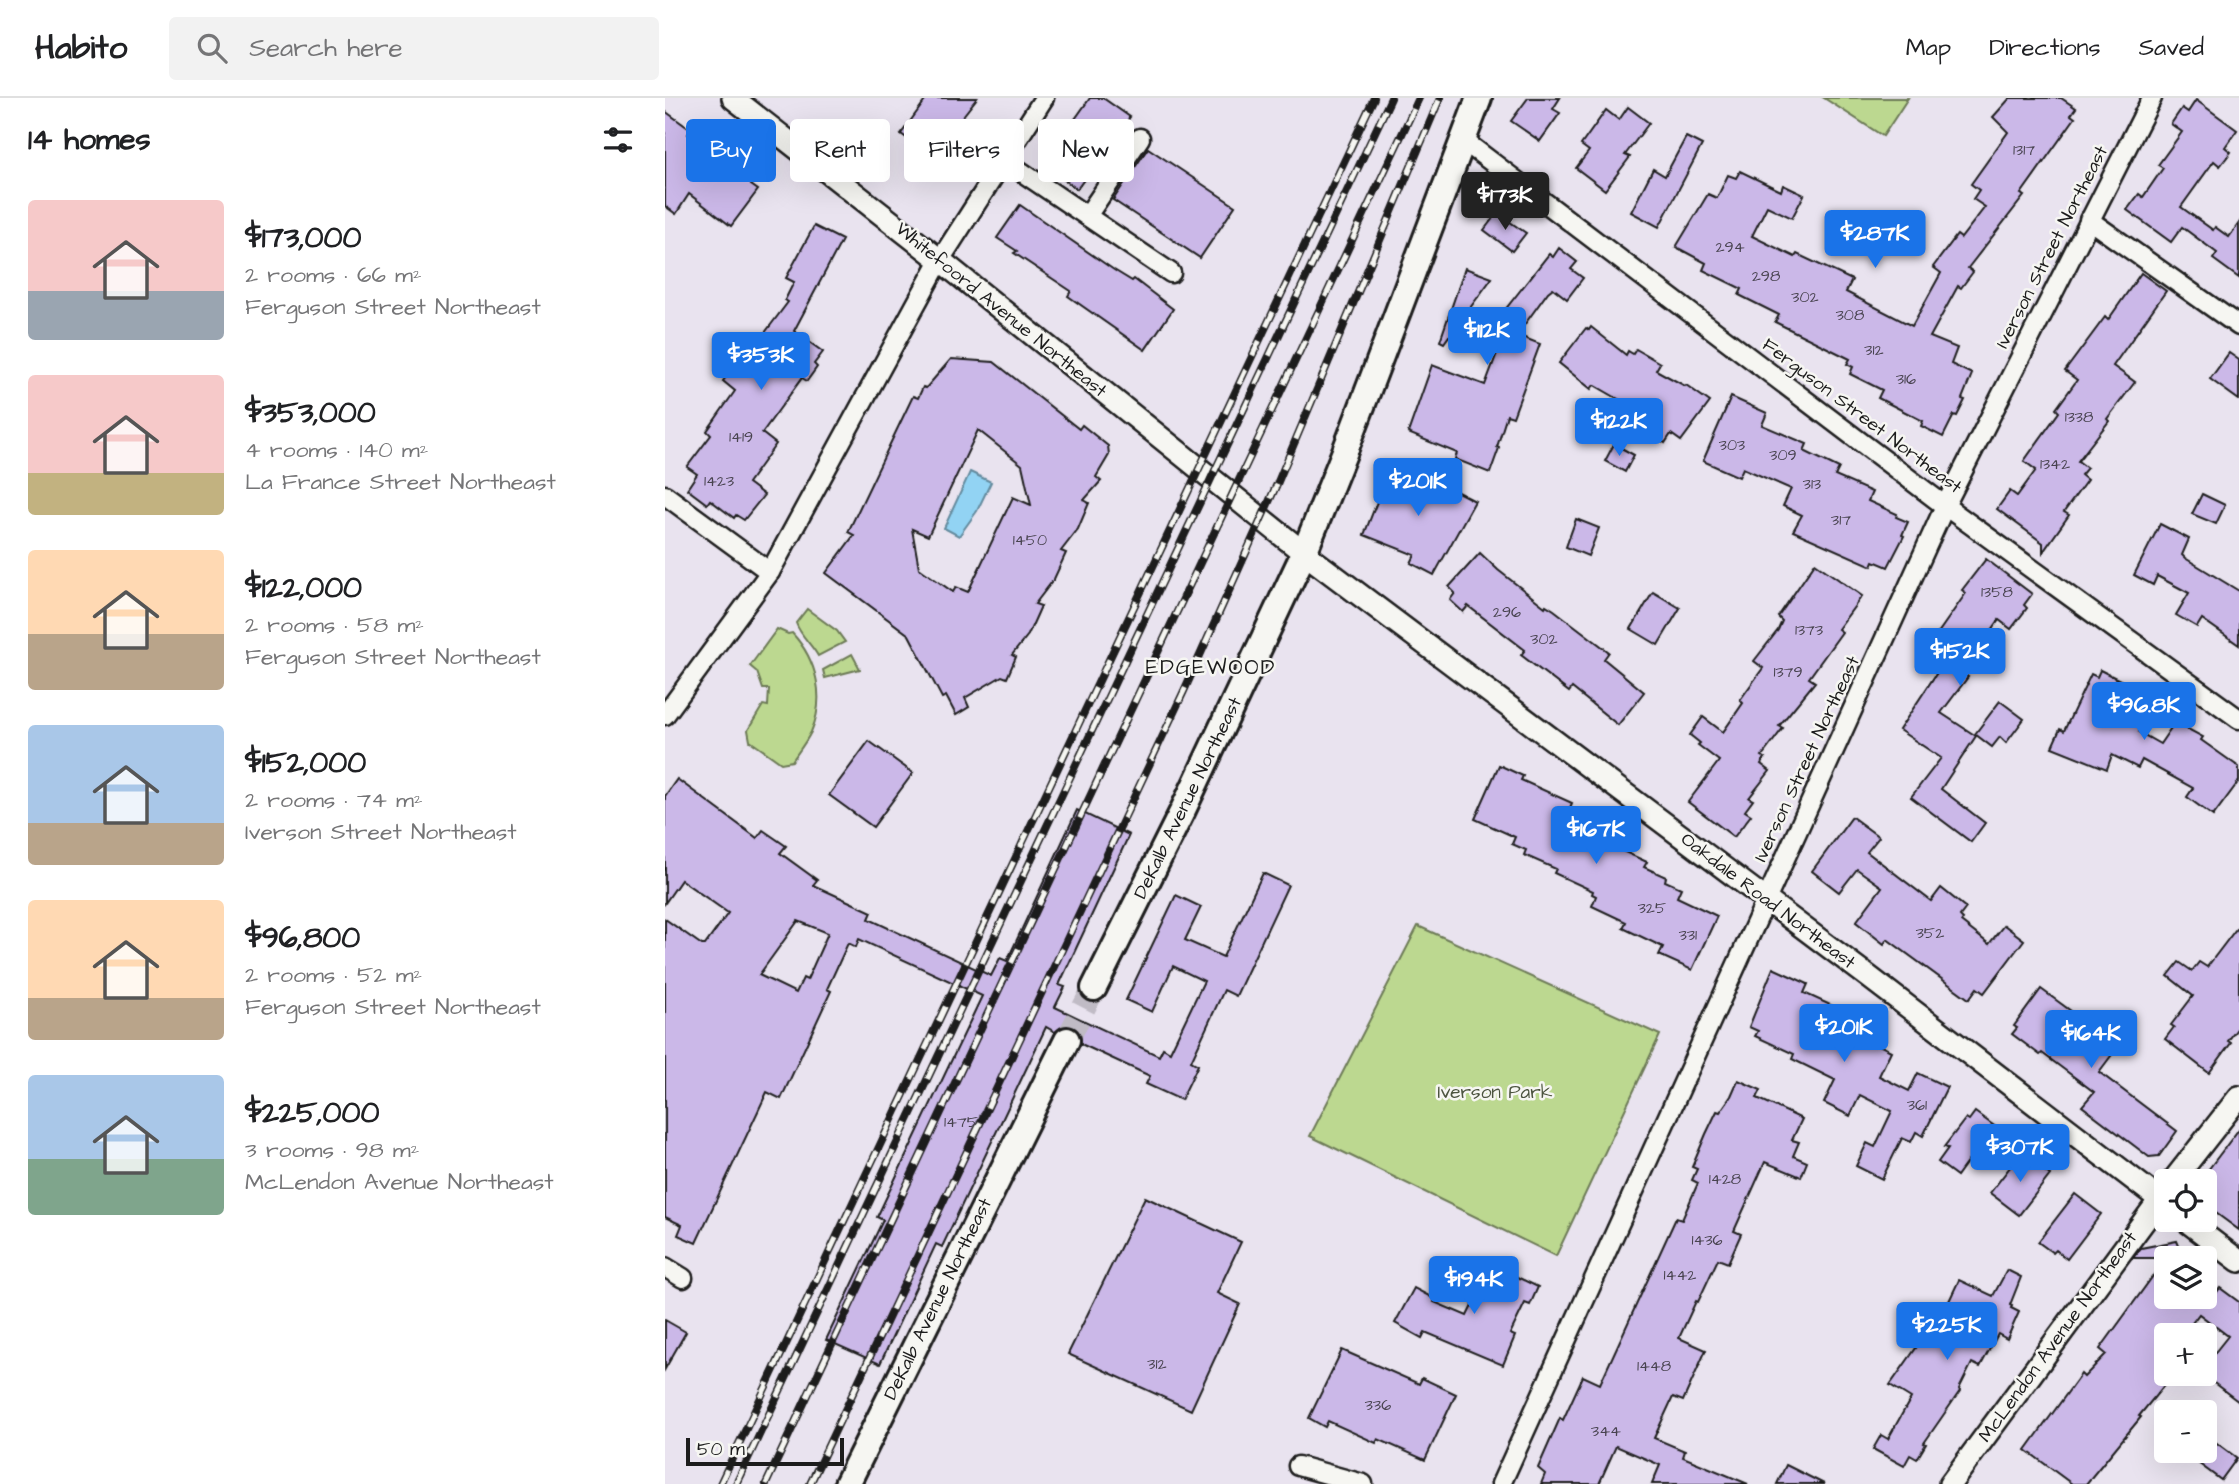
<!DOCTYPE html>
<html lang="en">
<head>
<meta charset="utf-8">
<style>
  body { margin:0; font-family:"Architects Daughter",sans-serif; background:#f2f2f2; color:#202124; height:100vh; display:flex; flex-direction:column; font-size:26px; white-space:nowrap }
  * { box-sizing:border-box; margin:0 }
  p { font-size:23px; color:#757577 }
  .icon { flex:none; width:38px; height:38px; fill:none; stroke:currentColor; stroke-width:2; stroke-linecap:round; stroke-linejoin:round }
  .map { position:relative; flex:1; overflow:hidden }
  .panel { display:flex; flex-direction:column; background:#fff; width:665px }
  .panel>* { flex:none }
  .top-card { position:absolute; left:21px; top:21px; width:665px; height:63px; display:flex; gap:14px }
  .buttons { position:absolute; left:1489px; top:1071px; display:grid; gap:14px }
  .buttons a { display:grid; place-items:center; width:63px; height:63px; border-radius:7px; background:#fff; box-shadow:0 7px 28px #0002; font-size:35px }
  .scale { position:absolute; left:21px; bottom:18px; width:158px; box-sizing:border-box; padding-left:7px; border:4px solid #1c1c1c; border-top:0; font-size:19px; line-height:24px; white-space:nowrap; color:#1c1c1c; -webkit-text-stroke:5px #f6f6f2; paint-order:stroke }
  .price { position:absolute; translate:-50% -60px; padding:0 16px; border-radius:7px; background:#1a73e8; color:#fff; font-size:23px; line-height:46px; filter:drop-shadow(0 2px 4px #0008) }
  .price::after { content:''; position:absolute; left:50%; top:42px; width:21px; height:16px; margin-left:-10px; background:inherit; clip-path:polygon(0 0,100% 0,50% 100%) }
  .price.active { background:#222; color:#fff }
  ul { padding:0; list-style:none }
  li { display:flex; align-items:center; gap:21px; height:175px; padding:0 28px }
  li span { display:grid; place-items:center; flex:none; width:196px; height:140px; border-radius:7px; color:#555 }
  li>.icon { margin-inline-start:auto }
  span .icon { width:84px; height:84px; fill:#fffc; stroke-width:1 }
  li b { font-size:30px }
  h2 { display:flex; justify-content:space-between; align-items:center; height:84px; padding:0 28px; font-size:30px }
  .chip { padding:0 24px; border-radius:7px; background:#fff; box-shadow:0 7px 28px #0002; font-size:24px; line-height:63px }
  .chip.active { background:#1a73e8; color:#fff }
  header { display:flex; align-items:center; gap:42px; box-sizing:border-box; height:98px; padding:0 35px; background:#fff; border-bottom:2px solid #e0e0e0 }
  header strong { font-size:33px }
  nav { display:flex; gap:38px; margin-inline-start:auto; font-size:24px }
  .search { width:490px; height:63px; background:#f2f2f2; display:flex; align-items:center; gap:18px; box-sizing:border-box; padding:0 24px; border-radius:7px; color:#757577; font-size:26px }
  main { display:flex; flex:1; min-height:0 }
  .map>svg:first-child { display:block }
  .green { fill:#bcd890; stroke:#6c7a56; stroke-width:2 }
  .water { fill:#92d3f3; stroke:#638a9d; stroke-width:2 }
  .building { fill:#cbb8e8; stroke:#1c1c1c; stroke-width:2; fill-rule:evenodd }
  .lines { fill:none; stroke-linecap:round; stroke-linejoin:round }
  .secondary-tunnel { stroke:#c0bbc5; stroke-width:24; stroke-dasharray:24 12; stroke-linecap:butt }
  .minor-casing { stroke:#1c1c1c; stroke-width:23 }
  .tertiary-casing { stroke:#1c1c1c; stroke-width:26 }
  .secondary-casing { stroke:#1c1c1c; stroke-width:30 }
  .minor { stroke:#f6f6f2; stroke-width:18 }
  .tertiary { stroke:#f6f6f2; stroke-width:21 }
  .secondary { stroke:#f6f6f2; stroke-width:24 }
  .rail-casing { stroke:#1c1c1c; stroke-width:8 }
  .rail { stroke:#f6f6f2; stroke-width:5; stroke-dasharray:16; stroke-linecap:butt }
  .labels { text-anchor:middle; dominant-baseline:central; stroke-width:5; stroke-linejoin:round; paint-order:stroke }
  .number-label { font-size:16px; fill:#48434f }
  .street-label { font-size:19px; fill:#1c1c1c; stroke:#f6f6f2 }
  .park-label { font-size:19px; fill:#4c543f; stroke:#f6f6f2 }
  .neighbourhood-label { font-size:21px; letter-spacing:2px; fill:#1c1c1c; stroke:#f6f6f2 }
</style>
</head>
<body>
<header>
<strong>Habito</strong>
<div class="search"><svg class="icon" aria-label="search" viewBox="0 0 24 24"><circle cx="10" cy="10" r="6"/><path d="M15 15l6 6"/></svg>Search here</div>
<nav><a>Map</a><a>Directions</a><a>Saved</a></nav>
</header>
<main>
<section class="panel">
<h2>14 homes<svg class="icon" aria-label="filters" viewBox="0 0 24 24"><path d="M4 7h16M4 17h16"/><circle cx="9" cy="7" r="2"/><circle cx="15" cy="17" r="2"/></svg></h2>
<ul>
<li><span style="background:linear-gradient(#f6c9c9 65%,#9aa5b1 0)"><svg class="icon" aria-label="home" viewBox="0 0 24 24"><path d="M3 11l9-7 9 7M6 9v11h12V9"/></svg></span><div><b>$173,000</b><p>2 rooms · 66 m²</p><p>Ferguson Street Northeast</p></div></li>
<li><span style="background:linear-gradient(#f6c9c9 70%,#c2b280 0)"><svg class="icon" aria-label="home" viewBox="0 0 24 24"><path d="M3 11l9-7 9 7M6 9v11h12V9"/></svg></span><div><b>$353,000</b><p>4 rooms · 140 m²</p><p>La France Street Northeast</p></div></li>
<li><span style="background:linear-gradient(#ffd9b3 60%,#b9a48a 0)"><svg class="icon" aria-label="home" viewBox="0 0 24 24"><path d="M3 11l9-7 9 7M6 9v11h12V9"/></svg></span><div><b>$122,000</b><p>2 rooms · 58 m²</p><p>Ferguson Street Northeast</p></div></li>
<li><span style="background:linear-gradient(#a9c7e8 70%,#b9a48a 0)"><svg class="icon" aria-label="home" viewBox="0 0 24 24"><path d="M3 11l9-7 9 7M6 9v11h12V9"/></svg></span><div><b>$152,000</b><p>2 rooms · 74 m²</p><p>Iverson Street Northeast</p></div></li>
<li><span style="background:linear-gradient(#ffd9b3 70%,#b9a48a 0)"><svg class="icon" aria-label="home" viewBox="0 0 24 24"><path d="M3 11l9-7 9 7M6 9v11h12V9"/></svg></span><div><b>$96,800</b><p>2 rooms · 52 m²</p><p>Ferguson Street Northeast</p></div></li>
<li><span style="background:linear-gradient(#a9c7e8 60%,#7fa58c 0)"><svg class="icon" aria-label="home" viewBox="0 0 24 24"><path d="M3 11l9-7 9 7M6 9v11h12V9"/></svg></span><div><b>$225,000</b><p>3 rooms · 98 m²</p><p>McLendon Avenue Northeast</p></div></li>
</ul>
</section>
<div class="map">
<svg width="1574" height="1386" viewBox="0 0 1574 1386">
  <rect width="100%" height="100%" fill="#e9e3ef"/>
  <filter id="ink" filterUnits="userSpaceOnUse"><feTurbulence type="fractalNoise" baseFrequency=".0143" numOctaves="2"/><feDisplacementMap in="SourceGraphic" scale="14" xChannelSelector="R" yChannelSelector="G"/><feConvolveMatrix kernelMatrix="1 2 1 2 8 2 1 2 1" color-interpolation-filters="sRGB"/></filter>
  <g filter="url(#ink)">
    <g class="green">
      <polygon points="1159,0 1243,0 1218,38"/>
      <path d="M142,511L172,533L180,544L153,558C147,547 135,537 131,525Z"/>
      <path d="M112,531L123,536L127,535C152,562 161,600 146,634C141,644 134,653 127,663L116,665L85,643L83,632L98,607L103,608L104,591H98L92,574L85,568Z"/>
      <polygon points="187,556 195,571 160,580 158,572"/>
      <polygon points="753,828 995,937 891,1158 645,1038"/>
    </g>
    <polygon class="water" points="305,374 326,384 312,413 294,438 279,430"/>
    <g class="building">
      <polygon points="262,0 312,0 284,36 296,45 276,73 253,57 257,51 236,36"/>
      <polygon points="425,0 438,0 465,19 412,91 378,66"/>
      <polygon points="863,0 895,0 888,11 895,15 875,43 846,23"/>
      <polygon points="1345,0 1396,0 1411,10 1406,17 1410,20 1356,96 1359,98 1303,170 1308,174 1296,190 1293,188 1265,239 1292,250 1286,266 1307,276 1297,301 1300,302 1292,318 1289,317 1278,339 1256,328 1258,323 1213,300 1217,292 1185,276 1188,269 1182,266 1185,261 1110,224 1114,217 1074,197 1077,191 1038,172 1041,165 1011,149 1043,96 1052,100 1063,77 1071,80 1075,73 1116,93 1118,87 1139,97 1127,120 1102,108 1087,138 1130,159 1132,156 1187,182 1181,194 1247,228 1276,175 1268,169 1292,137 1296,140 1320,109 1308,101 1314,92 1306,86 1343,34 1328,19"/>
      <polygon points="1531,2 1572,32 1560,49 1566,54 1555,68 1549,63 1516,109 1548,132 1550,129 1564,139 1574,125 1574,180 1548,161 1552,155 1517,129 1506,144 1462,112 1474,96 1478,99 1498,70 1493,67 1517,34 1506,26 1517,10 1523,14"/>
      <polygon points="963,9 984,25 960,57 965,59 940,92 911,70 924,53 916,47 941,12 954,22"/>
      <polygon points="0,13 26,32 23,36 90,81 86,87 93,92 66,128 24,96 11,116 0,108"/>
      <polygon points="1021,39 1037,47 994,129 966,114 988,71 1000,78"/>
      <polygon points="483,50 570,108 535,160 448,102"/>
      <polygon points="355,107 449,172 467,183 469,181 508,211 480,252 403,198 406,193 349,155 352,153 332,140"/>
      <polygon points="832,115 861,135 847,153 819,132"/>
      <polygon points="149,128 177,142 129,233 158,254 149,266 152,269 142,283 137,280 97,335 111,346 83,385 99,397 79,422 71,417 69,420 45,402 42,406 22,391 32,376 22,369 46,337 42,333 70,293 58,283 61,279 55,274 69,255 80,262 83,258 99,269 115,249 99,236 123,204 120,202 129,184 121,180"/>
      <polygon points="894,150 912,164 906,171 918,180 902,201 888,190 883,194 852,237 875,246 848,319 842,317 832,349 834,350 825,375 790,361 792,355 743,335 767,267 820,287 832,255 784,238 779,245 775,243 800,170 827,180 802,214 824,232 884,156 888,159"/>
      <polygon points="1476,175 1501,193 1448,268 1470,284 1442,321 1444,323 1413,363 1422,370 1416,377 1422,382 1399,414 1404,417 1378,454 1378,445 1332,411 1345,393 1352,398 1371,372 1359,363 1394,314 1391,311 1412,282 1400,273 1440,219 1443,222"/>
      <polygon points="926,229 961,257 963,253 968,256 971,251 995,265 991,272 1020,288 1021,287 1045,304 1016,343 1006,336 1000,345 985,335 993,324 929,287 926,291 894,265 921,230 924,232"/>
      <polygon points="1564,255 1574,262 1574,302 1545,281"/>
      <path d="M286,261L329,264L414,331L417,327L443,348L444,357L431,379L436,383L419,402L424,405L413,431L396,453L401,455L389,481L370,506L376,508L363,537L347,557L351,559L342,580L337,578L300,600L304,609L291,617L281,598L277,600L244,537L161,475L189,437L183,434L248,298L253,300L258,289L261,290ZM313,332L357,367L366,407L348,399L303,494L291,489L288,494L254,470L247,431L263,438Z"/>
      <polygon points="1066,299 1102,315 1097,327 1142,346 1139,353 1174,370 1170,378 1207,394 1203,403 1232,416 1231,419 1243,424 1237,437 1239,438 1223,469 1209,463 1207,468 1128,433 1137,417 1118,408 1126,391 1078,370 1074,379 1038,363"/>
      <polygon points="949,346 969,357 960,374 940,363"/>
      <polygon points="726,368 760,382 779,396 783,389 810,403 769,477 746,465 750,457 699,437"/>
      <polygon points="1537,396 1560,407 1551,426 1527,416"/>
      <polygon points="911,421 934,430 923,458 901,449"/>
      <polygon points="1495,426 1524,441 1517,457 1520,460 1574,493 1574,547 1537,521 1532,529 1511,517 1524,495 1492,478 1488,487 1469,477"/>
      <polygon points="815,455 833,472 880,509 881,507 889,512 944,554 939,561 979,594 953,627 907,590 904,594 856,557 860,552 803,508 798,514 785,502 790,495 784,489"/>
      <polygon points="1321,461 1367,496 1359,507 1362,510 1346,531 1334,522 1297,575 1303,579 1276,615 1311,638 1276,691 1320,725 1306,744 1246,699 1276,660 1234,632 1273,573 1267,569 1283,549 1276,544 1279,540 1273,535 1301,495 1297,492"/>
      <polygon points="1150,465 1197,498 1173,531 1177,534 1144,580 1150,584 1114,628 1118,630 1097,658 1100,660 1096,666 1105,673 1084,700 1088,702 1080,713 1086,717 1069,739 1023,704 1054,663 1033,647 1035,645 1025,637 1038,619 1058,634 1078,605 1075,602 1098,570 1089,563 1113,532 1117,523 1113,519"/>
      <polygon points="988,494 1015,510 993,547 966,531"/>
      <polygon points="1435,572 1459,584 1455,590 1460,593 1489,607 1474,634 1495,646 1510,624 1538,639 1536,642 1574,669 1574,683 1548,718 1522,699 1528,690 1477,662 1473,670 1447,657 1442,671 1387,649 1395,631 1399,633 1426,576 1432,579"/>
      <polygon points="1335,603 1359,621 1341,645 1335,639 1327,649 1310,636"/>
      <polygon points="204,643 248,675 208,729 164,697"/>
      <polygon points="834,667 858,678 856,682 907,705 904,712 934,725 932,731 944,737 940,745 982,764 979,769 1001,779 1000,783 1016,790 1012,799 1052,818 1027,872 994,857 998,849 958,830 961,824 927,808 931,798 927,796 928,793 889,775 891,771 859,757 861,752 847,746 850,739 810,721"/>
      <path d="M12,681L92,740L98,732L121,748L115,755L152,782L148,787L207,814L204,821L326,878L335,860L342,863L412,712L464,737L394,887L400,889L390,909L494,958L498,950L505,954L539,883L508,868L487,914L461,902L511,797L536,809L520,842L558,859L598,775L623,787L571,898L559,892L526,963L533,967L516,1002L481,986L485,978L416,946L415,934L409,929L400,927L390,934L381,929L277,1149L271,1146L215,1266L161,1242L218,1122L212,1119L317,898L194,841L191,849L183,845L162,891L166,893L116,1001L102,994L31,1145L13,1137L17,1127L0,1119V821L37,847H40L63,815L16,782L0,805V698ZM133,823L163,835L142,882L138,880L131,895L94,877Z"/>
      <polygon points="1187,719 1214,739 1202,754 1266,803 1276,790 1301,810 1295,818 1298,821 1296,824 1324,846 1339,827 1359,842 1319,895 1312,890 1304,901 1222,841 1219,846 1191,824 1217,789 1192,771 1174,794 1147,773"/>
      <polygon points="1574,827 1574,928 1563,943 1566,945 1544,975 1500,941 1509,929 1506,927 1528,898 1503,878 1514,864 1527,873 1534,864 1542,869"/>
      <polygon points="1108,870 1143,886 1139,895 1185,916 1179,929 1226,953 1214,978 1244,993 1253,975 1282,989 1258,1038 1251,1034 1246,1044 1237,1040 1217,1081 1191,1068 1202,1045 1210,1049 1227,1013 1195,997 1185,1018 1159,1005 1170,982 1127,961 1129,956 1090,938 1093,933 1084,929"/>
      <polygon points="1376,891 1436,935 1440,929 1458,942 1434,974 1512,1033 1494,1058 1484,1059 1417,1008 1429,994 1377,955 1375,957 1347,936 1352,930 1349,928"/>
      <polygon points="1073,982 1096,992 1092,1000 1137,1021 1127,1042 1134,1044 1128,1058 1142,1064 1136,1079 1100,1064 1069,1133 1076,1136 1063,1165 1053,1161 1033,1204 1031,1203 1014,1240 1041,1252 1018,1303 1008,1299 989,1340 1020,1353 1018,1359 1083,1386 987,1386 995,1367 951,1348 934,1386 876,1386 880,1376 873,1370 895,1320 898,1322 918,1278 935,1286 1011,1120 1017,1122 1033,1085 1027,1082 1032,1071 1027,1069 1041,1036 1052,1013 1055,1014 1066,998"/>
      <polygon points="1310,1014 1332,1030 1306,1065 1303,1063 1292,1078 1273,1064 1283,1050 1279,1049 1301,1020 1304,1022"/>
      <polygon points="1574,1031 1574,1132 1540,1107 1540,1076"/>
      <polygon points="1356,1055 1385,1077 1354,1117 1325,1095"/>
      <polygon points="1410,1096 1436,1116 1402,1161 1391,1152 1388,1155 1373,1144"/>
      <polygon points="480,1099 576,1144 552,1195 575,1206 526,1312 403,1256"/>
      <polygon points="1512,1143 1519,1160 1502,1160 1502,1199 1547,1199 1546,1202 1555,1190 1574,1204 1574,1304 1537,1276 1540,1276 1540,1267 1563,1238 1534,1216 1518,1237 1502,1237 1502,1284 1474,1318 1476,1319 1421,1386 1407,1386 1361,1352 1416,1276 1419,1279 1441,1256 1435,1251 1501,1160 1468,1160 1476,1150"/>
      <polygon points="827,1167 873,1189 865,1207 860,1205 845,1236 850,1238 838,1267 760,1234 757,1240 730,1225 749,1190 770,1201 769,1204 802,1218"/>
      <polygon points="1342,1172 1356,1179 1345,1207 1347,1208 1346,1210 1354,1214 1342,1241 1333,1236 1315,1269 1307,1265 1294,1291 1295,1293 1259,1345 1261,1346 1252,1361 1245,1357 1239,1368 1208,1351 1216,1337 1223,1341 1246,1300 1225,1287 1251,1250 1257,1234 1267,1239 1294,1182 1328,1198"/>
      <polygon points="0,1222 21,1234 0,1271"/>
      <polygon points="677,1252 754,1286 757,1280 791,1296 760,1362 713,1341 711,1345 663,1323 660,1329 644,1320"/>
      <polygon points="1545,1340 1572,1360 1556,1382 1529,1362 1536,1353 1540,1353 1540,1347"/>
      <polygon points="1121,1367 1159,1386 1112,1386"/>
    </g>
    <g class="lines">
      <polyline class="secondary-tunnel" points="402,942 429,890"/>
      <defs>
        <g id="minor">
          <polyline points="799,43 1280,408 1574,621"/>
          <polyline points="339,62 506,175"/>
          <polyline points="422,118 475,40"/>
          <polyline points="1424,122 1574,228"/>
          <polyline points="0,397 105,474"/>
          <polyline points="0,617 105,474 275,162 379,0"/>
          <polyline points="0,1169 18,1180"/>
          <polyline points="633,1368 698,1386"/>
          <polyline points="836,1386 1280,408 1487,0"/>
        </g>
        <g id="tertiary">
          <polyline points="68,0 275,162 639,455 1204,879 1502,1107"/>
          <polyline points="1508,1083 1574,999"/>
          <polyline points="1520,1122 1574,1163"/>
          <polyline points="1285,1386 1502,1092"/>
        </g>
        <g id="secondary">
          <polyline points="429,890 517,714 639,455 680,353 814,0"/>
          <polyline points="182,1386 402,942"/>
        </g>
      </defs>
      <use href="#minor" class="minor-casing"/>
      <use href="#tertiary" class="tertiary-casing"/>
      <use href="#secondary" class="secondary-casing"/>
      <use href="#minor" class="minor"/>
      <use href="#tertiary" class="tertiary"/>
      <use href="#secondary" class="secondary"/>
      <defs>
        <g id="rail">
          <polyline points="55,1386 709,0"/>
          <polyline points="71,1386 726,0"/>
          <polyline points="101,1386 754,0"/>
          <polyline points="145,1386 519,593 612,386 775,0"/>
        </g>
      </defs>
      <use href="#rail" class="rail-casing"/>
      <use href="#rail" class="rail"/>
    </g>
  </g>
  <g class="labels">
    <g class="number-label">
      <text x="1359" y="52">1317</text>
      <text x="1065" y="149">294</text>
      <text x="1101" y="178">298</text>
      <text x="1140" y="199">302</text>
      <text x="1185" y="217">308</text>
      <text x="1209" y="252">312</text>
      <text x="1241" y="281">316</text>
      <text x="1414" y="319">1338</text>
      <text x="76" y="339">1419</text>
      <text x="1067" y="347">303</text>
      <text x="1118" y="357">309</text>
      <text x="1390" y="366">1342</text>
      <text x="54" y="383">1423</text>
      <text x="1147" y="386">313</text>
      <text x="1176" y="422">317</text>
      <text x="365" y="442">1450</text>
      <text x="1332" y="494">1358</text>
      <text x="842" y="514">296</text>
      <text x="1144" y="532">1373</text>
      <text x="879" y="541">302</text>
      <text x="1123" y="574">1379</text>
      <text x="987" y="810">325</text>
      <text x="1265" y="835">352</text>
      <text x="1023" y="837">331</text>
      <text x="1252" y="1007">361</text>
      <text x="296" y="1024">1475</text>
      <text x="1060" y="1081">1428</text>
      <text x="1042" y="1142">1436</text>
      <text x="1015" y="1177">1442</text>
      <text x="492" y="1266">312</text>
      <text x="989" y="1268">1448</text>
      <text x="713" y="1307">336</text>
      <text x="941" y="1333">344</text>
    </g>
    <g class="street-label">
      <text transform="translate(1387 149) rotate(-63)">Iverson Street Northeast</text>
      <text transform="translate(336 212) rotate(39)">Whitefoord Avenue Northeast</text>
      <text transform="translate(1197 318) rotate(37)">Ferguson Street Northeast</text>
      <text transform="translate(1142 661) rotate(-65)">Iverson Street Northeast</text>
      <text transform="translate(523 700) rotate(-64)">DeKalb Avenue Northeast</text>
      <text transform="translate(1103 803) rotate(37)">Oakdale Road Northeast</text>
      <text transform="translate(273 1201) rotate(-64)">DeKalb Avenue Northeast</text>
      <text transform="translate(1393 1239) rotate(-54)">McLendon Avenue Northeast</text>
    </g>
    <g class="park-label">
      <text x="830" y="994">Iverson Park</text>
    </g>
    <g class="neighbourhood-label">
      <text x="546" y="569">EDGEWOOD</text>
    </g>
  </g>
</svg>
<div class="buttons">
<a><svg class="icon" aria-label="locate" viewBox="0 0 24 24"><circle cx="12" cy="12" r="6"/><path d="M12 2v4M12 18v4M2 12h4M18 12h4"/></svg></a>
<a><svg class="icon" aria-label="layers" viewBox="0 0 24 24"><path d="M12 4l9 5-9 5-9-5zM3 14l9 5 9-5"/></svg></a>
<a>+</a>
<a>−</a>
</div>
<div class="scale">50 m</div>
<b class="price active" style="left:840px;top:134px">$173K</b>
<b class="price" style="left:1210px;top:172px">$287K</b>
<b class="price" style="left:822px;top:269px">$112K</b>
<b class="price" style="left:96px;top:294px">$353K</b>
<b class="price" style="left:954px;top:360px">$122K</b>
<b class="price" style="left:753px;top:420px">$201K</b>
<b class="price" style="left:1295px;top:590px">$152K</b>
<b class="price" style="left:1479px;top:644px">$96.8K</b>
<b class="price" style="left:931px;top:768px">$167K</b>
<b class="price" style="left:1179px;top:966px">$201K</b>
<b class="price" style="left:1426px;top:972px">$164K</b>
<b class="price" style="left:1355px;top:1086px">$307K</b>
<b class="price" style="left:809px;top:1218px">$194K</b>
<b class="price" style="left:1282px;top:1264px">$225K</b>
<div class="top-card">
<a class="chip active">Buy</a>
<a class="chip">Rent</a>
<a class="chip">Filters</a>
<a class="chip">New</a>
</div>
</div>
</main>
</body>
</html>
